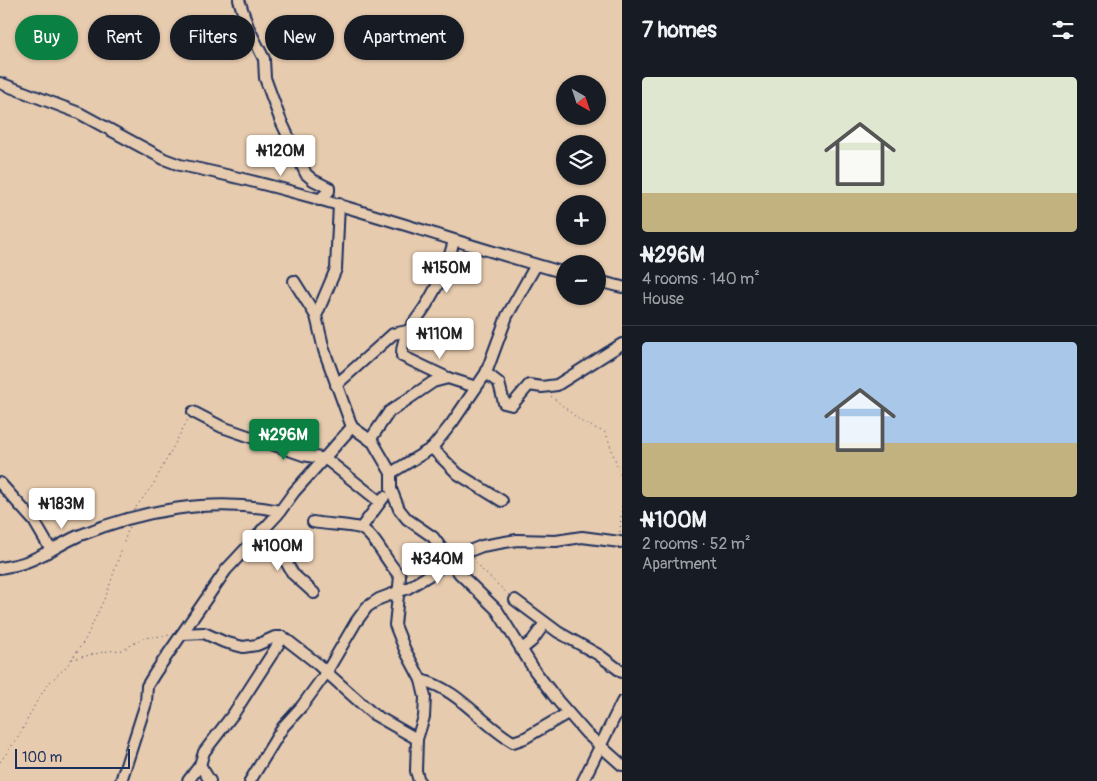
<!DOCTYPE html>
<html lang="en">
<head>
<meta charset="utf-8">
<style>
  body { margin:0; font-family:Pangolin,sans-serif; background:#242831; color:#f1f3f6; height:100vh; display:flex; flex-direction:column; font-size:19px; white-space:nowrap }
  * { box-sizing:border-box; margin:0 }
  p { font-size:16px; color:#9ea1a6 }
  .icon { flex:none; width:28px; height:28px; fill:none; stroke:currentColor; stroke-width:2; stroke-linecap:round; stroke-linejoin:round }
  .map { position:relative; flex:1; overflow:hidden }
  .details { display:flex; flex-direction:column; background:#171b24; width:475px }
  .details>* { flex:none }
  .hud { position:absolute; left:15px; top:15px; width:475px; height:45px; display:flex; gap:10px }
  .needle { width:32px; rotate:141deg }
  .fabs { position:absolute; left:556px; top:75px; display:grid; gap:10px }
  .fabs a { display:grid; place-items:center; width:50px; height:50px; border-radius:50%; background:#171b24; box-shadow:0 1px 4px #0004; font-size:25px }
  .scale { position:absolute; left:15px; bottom:12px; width:115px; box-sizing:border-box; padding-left:5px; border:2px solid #1b2f5e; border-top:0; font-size:14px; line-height:18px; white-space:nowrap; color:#1b2f5e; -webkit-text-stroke:4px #e7cbae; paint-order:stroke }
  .price { position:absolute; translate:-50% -42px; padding:0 11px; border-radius:5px; background:#fff; color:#222; font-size:16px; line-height:32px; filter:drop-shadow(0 1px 2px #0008) }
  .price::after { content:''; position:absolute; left:50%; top:30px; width:15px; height:11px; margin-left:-8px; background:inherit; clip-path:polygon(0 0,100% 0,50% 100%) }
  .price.on { background:#0b8043; color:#fff }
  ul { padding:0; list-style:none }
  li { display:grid; align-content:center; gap:10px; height:265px; padding:0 20px }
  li+li { border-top:1px solid #363941 }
  li span { display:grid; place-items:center; height:155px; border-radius:5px; color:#555 }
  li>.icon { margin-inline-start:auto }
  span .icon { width:90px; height:90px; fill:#fffc; stroke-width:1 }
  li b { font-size:21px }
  h2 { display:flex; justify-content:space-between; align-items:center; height:60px; padding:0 20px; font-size:21px }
  .tag { padding:0 18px; border-radius:22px; background:#171b24; box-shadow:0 1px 4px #0004; font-size:18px; line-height:45px }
  .tag.on { background:#0b8043; color:#fff }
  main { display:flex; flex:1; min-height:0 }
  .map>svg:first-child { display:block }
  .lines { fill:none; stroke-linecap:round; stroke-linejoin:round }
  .minor-casing { stroke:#1b2f5e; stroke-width:14 }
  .path { stroke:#1b2f5e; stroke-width:1; stroke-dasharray:1 4; stroke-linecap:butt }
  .minor { stroke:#e7cbae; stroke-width:10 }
</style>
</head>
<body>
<main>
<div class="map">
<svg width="622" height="781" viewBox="0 0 622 781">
  <rect width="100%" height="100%" fill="#e7cbae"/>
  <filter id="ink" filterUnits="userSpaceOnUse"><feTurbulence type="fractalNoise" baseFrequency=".02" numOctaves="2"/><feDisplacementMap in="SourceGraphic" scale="10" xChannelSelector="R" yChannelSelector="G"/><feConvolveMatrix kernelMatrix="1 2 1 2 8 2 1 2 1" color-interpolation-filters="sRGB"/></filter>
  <g filter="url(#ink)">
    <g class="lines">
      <defs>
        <g id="minor">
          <polyline points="239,0 248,27 264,59 265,78 280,119 306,174 313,180 329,188 329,191 319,200"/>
          <path d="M0,83L79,113L164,159L180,165C311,191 437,237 565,273"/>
          <polyline points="339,204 336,269 316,316 324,350 352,427 373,442 391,473 391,489 399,509 407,519 433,537 460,574 497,610 535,671 558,701 586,733 622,765"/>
          <path d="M454,241C448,263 440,282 428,302C418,320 401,333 402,356L448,378L476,387"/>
          <polyline points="294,281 316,316"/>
          <polyline points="598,281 622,287"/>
          <polyline points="486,373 499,383 504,403 512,405 529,385 542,387 557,385 622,344"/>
          <polyline points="336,385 393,334 407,331"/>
          <polyline points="193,412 222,427 303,455 326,459 380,502"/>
          <polyline points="370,440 389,412 433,382 448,378"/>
          <polyline points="391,473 432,448"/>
          <polyline points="0,483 34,521 51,550"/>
          <polyline points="502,501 458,474 432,448 452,423 486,373 507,316 536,265"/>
          <path d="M313,522C328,525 346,524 360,528C374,533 388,565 400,576L395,625L405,650L421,680C459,689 481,724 513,742L525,738L568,713"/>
          <polyline points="361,528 384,497"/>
          <polyline points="262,530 281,553 293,574 314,593"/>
          <path d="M0,568C9,566 18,565 26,562C44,556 60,544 78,536C141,510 213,497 280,511"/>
          <polyline points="515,600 558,632 599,655 622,672"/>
          <polyline points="182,634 204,633 224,642 243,647 257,645 275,637 283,637 314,661 373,714 417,739"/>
          <polyline points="521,650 532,641 545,623"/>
          <polyline points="200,765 210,781"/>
          <polyline points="121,781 146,703 147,686 155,673 226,570 278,514 294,492 352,427"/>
          <polyline points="188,781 200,765 204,752 234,713 283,637"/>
          <polyline points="250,781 283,727 302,706 326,673 356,622 367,607 379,599 408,588 433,573 449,559 482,546 517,540 556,541 582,537 620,542"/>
          <polyline points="419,781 416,771 417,739 424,717 425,697 421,680"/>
          <polyline points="583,781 622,702"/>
        </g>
      </defs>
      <use href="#minor" class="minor-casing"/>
      <g class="path">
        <polyline points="551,396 582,422 606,433 622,480"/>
        <polyline points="136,507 153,485 188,419"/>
        <polyline points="620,532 622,503"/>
        <polyline points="474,558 483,571 509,595"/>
        <polyline points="72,659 108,651 123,650 143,638 171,635"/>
        <polyline points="0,762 19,736 38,699 49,683 66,667 85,640 107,593 129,527"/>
      </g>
      <use href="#minor" class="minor"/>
    </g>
  </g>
</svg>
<div class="fabs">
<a><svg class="needle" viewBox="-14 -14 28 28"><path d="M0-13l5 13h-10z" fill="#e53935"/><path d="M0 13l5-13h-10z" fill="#9ea1a6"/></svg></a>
<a><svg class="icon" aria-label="layers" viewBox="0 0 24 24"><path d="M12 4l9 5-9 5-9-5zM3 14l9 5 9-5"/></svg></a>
<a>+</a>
<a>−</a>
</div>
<div class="scale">100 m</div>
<b class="price" style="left:281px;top:177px">₦120M</b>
<b class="price" style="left:447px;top:294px">₦150M</b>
<b class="price" style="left:440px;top:360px">₦110M</b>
<b class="price on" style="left:284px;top:461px">₦296M</b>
<b class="price" style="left:62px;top:530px">₦183M</b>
<b class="price" style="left:278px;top:572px">₦100M</b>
<b class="price" style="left:438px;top:585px">₦340M</b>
<div class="hud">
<a class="tag on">Buy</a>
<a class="tag">Rent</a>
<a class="tag">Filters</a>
<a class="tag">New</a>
<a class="tag">Apartment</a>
</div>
</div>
<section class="details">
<h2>7 homes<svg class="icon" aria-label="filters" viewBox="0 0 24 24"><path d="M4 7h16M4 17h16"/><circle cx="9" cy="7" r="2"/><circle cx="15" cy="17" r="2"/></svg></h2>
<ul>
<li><span style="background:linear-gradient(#dfe7d0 75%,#c2b280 0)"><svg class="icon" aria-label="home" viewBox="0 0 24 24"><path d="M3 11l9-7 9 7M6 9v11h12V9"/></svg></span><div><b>₦296M</b><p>4 rooms · 140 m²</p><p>House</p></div></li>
<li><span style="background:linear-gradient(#a9c7e8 65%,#c2b280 0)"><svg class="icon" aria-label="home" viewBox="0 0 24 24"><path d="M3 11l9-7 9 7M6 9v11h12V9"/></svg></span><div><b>₦100M</b><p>2 rooms · 52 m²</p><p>Apartment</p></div></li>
</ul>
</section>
</main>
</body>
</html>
